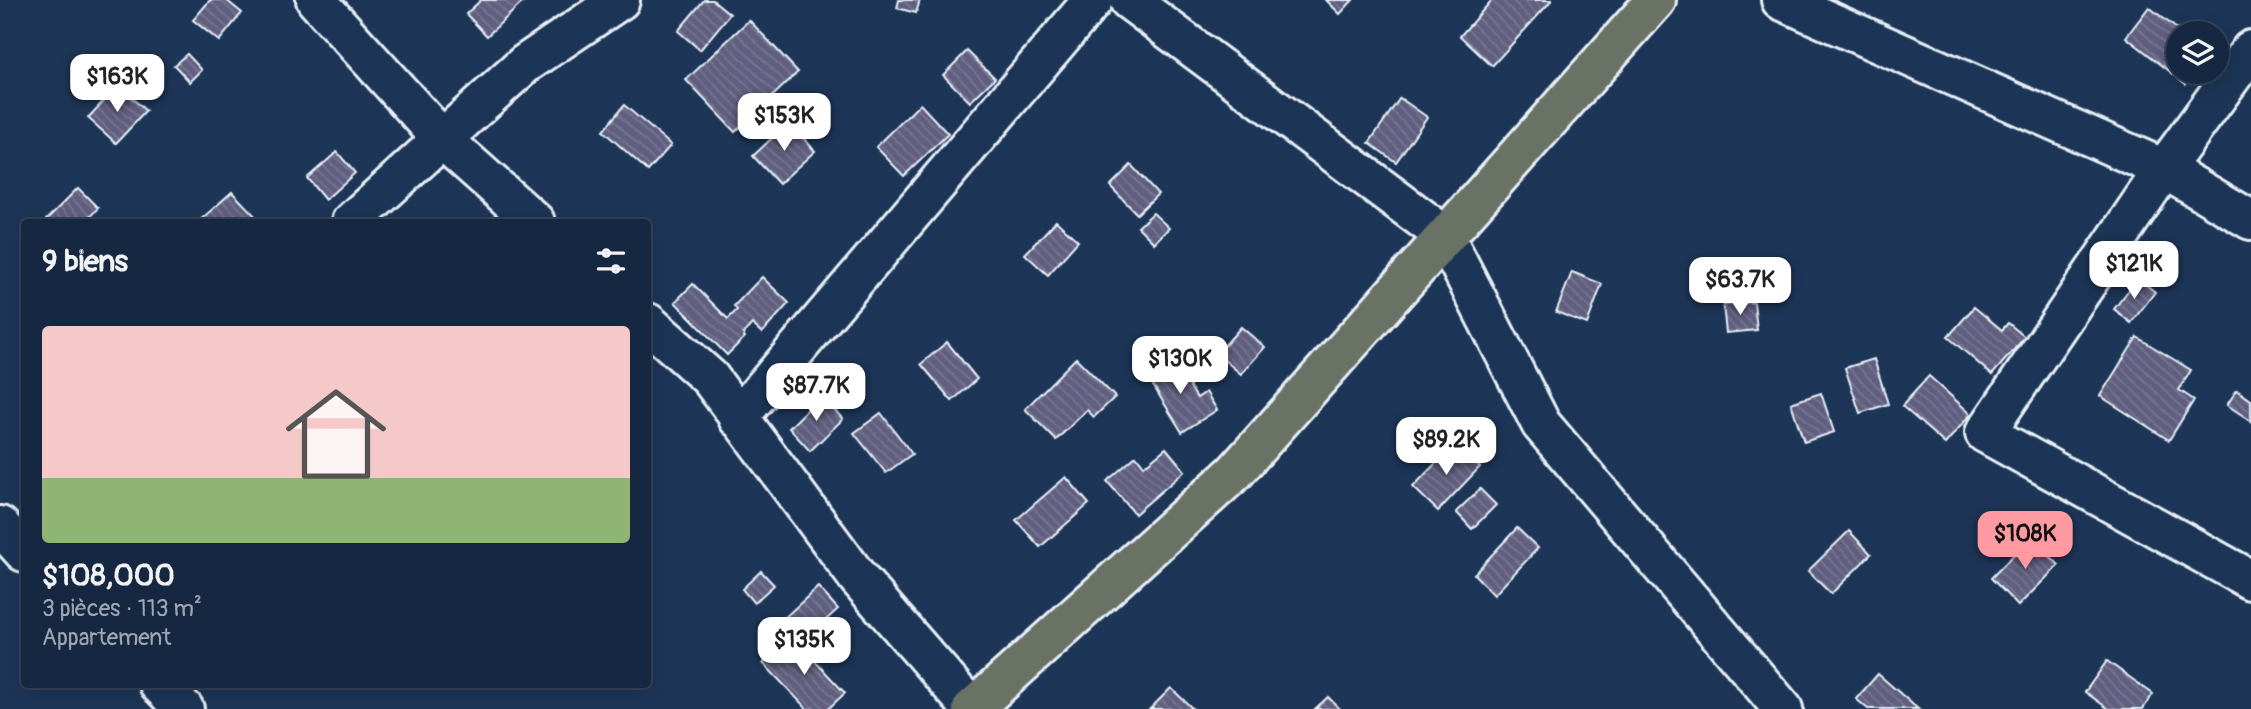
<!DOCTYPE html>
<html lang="fr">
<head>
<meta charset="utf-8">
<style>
  body { margin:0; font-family:Pangolin,sans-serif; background:#23344c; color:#f1f3f6; height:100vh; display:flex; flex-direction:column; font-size:26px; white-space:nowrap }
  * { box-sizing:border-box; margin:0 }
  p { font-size:23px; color:#9ea6b1 }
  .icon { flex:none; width:38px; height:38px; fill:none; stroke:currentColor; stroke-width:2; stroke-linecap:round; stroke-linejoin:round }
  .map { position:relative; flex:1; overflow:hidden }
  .sheet { position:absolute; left:21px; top:219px; width:630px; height:469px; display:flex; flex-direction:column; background:#162841; border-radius:7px; box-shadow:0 4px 18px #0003,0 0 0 2px #35445a }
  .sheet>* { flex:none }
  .tools { position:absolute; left:2166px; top:21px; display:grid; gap:14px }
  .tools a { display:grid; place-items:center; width:63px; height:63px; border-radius:50%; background:#162841; box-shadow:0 4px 18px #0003,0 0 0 2px #35445a; font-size:35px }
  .price { position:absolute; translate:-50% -60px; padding:0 16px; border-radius:14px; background:#fff; color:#222; font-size:23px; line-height:46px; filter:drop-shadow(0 2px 4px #0008) }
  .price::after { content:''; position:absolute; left:50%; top:42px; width:21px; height:16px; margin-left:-10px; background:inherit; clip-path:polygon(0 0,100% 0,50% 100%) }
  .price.selected { background:#ff9aa2; color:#111 }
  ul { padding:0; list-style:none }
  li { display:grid; align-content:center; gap:14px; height:371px; padding:0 21px }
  li span { display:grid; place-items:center; height:217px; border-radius:7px; color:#555 }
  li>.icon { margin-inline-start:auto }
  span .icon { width:126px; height:126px; fill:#fffc; stroke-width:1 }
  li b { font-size:30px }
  h2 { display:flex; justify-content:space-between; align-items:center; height:84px; padding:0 21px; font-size:30px }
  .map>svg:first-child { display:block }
  .building { fill:url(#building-back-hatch); stroke:#e8f1f8; stroke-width:2 }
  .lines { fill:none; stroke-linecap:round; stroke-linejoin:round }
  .minor-casing { stroke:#e8f1f8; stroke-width:44 }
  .major-casing { stroke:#e8f1f8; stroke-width:44 }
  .minor { stroke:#1d3557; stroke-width:38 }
  .major { stroke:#6b7165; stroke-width:38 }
</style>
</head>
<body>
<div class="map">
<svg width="2251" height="709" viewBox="0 0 2251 709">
  <defs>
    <pattern id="building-back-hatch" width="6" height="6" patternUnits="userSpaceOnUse" patternTransform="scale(1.75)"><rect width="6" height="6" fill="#605e7f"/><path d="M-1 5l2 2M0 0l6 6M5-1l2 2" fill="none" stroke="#777692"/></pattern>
  </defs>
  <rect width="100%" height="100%" fill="#1d3557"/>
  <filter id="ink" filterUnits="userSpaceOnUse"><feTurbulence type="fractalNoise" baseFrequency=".0143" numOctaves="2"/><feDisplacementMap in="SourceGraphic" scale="14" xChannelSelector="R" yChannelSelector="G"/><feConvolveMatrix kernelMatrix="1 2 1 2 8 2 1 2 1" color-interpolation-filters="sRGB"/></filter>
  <g filter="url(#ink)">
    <g class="building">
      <polygon points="210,0 226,0 242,13 219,41 193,20"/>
      <polygon points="481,0 523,0 524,1 487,36 466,14"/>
      <polygon points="704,0 713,0 730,14 700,50 678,31"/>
      <polygon points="899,0 920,0 916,13 897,8"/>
      <polygon points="1326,0 1353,0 1340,14"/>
      <polygon points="1492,0 1552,0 1492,66 1460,36"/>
      <polygon points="2149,7 2182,33 2179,33 2179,72 2195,72 2186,84 2126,37"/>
      <polygon points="749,20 798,72 735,132 686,80"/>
      <polygon points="967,51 995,78 970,102 943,75"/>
      <polygon points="187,54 202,70 190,82 174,65"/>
      <polygon points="118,85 146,111 116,143 88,118"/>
      <polygon points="1400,98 1427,117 1396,162 1369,143"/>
      <polygon points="920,104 948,134 904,176 876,147"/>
      <polygon points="624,105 671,145 648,171 603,131"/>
      <polygon points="789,122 815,151 779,184 753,156"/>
      <polygon points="337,152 355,173 325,200 307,178"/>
      <polygon points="1131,165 1158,194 1137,214 1110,186"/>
      <polygon points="78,188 98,208 85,222 44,222"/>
      <polygon points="232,192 261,222 198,222"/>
      <polygon points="1153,213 1169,228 1154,243 1138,227"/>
      <polygon points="1056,221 1078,241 1048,275 1025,254"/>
      <polygon points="1572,272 1602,284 1587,324 1556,312"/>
      <polygon points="762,277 789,303 762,333 752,324 743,334 745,337 727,355 675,302 693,284 728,319 737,310 734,306"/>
      <polygon points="2138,278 2155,292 2131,323 2114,309"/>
      <polygon points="1754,302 1757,330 1726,333 1723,305"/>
      <polygon points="1974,307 2002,330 2008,323 2025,337 1992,375 1948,337"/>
      <polygon points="1241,327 1265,347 1241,374 1217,354"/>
      <polygon points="2137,337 2191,370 2179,390 2194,400 2169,440 2100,396"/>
      <polygon points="947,342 977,379 952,401 921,364"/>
      <polygon points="1076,358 1115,397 1094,417 1087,410 1056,440 1025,409"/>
      <polygon points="1172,358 1197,398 1206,392 1217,410 1182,432 1146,374"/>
      <polygon points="1874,359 1888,404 1860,413 1845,368"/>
      <polygon points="1929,376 1971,414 1945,444 1902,406"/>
      <polygon points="2237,390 2251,400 2251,421 2227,405"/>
      <polygon points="1821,393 1834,432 1804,442 1791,403"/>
      <polygon points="821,396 843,419 810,451 789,428"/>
      <polygon points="881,413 912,454 886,473 854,433"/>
      <polygon points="1455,443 1480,467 1438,511 1413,487"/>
      <polygon points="1166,448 1185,471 1135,514 1107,481 1136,456 1144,466"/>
      <polygon points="1066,477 1089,504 1040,547 1016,520"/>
      <polygon points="1480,489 1496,505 1472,529 1456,512"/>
      <polygon points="1517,528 1538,548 1494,595 1474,574"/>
      <polygon points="1849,531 1871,554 1831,594 1808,571"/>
      <polygon points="2031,537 2059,565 2018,606 1991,578"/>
      <polygon points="761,571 774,585 754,603 742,589"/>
      <polygon points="818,587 838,609 802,642 782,620"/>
      <polygon points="792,637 845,693 828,709 807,709 763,663"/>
      <polygon points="2107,661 2153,694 2143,709 2109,709 2085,692"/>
      <polygon points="1878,674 1918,709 1868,709 1856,699"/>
      <polygon points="1171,688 1193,709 1150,709"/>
      <polygon points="1328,697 1340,709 1315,709"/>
    </g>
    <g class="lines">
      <defs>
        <g id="minor">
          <polyline points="316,0 442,139 535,222"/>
          <polyline points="1129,0 1444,235 1541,424 1783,709"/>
          <polyline points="1781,0 2164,169 2251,220"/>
          <polyline points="2251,50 2164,169 1985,433 2251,580"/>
          <polyline points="351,222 525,64 620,0"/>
          <polyline points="648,323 710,378 858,578 972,709"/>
          <polyline points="738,418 1093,0"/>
          <polyline points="0,526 24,552"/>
          <polyline points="159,684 184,709"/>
        </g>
        <polyline id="major" points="972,709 1235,472 1656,0"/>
      </defs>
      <use href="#minor" class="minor-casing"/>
      <use href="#major" class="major-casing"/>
      <use href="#minor" class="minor"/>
      <use href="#major" class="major"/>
    </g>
  </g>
</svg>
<div class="tools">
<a><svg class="icon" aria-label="layers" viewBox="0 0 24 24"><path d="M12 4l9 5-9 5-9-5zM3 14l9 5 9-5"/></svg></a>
</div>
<b class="price" style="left:117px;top:114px">$163K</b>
<b class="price" style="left:784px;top:153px">$153K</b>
<b class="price" style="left:2134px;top:301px">$121K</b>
<b class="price" style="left:1740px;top:317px">$63.7K</b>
<b class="price" style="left:1180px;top:396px">$130K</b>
<b class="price" style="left:816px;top:423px">$87.7K</b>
<b class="price" style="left:1446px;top:477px">$89.2K</b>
<b class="price selected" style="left:2025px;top:571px">$108K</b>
<b class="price" style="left:804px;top:677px">$135K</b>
<section class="sheet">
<h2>9 biens<svg class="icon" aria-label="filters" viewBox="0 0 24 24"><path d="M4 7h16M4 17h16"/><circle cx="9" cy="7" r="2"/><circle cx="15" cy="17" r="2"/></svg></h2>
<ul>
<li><span style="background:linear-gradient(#f6c9c9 70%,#8fb573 0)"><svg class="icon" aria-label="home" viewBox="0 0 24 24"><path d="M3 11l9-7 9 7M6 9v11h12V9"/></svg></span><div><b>$108,000</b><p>3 pièces · 113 m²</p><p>Appartement</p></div></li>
</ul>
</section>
</div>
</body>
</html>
